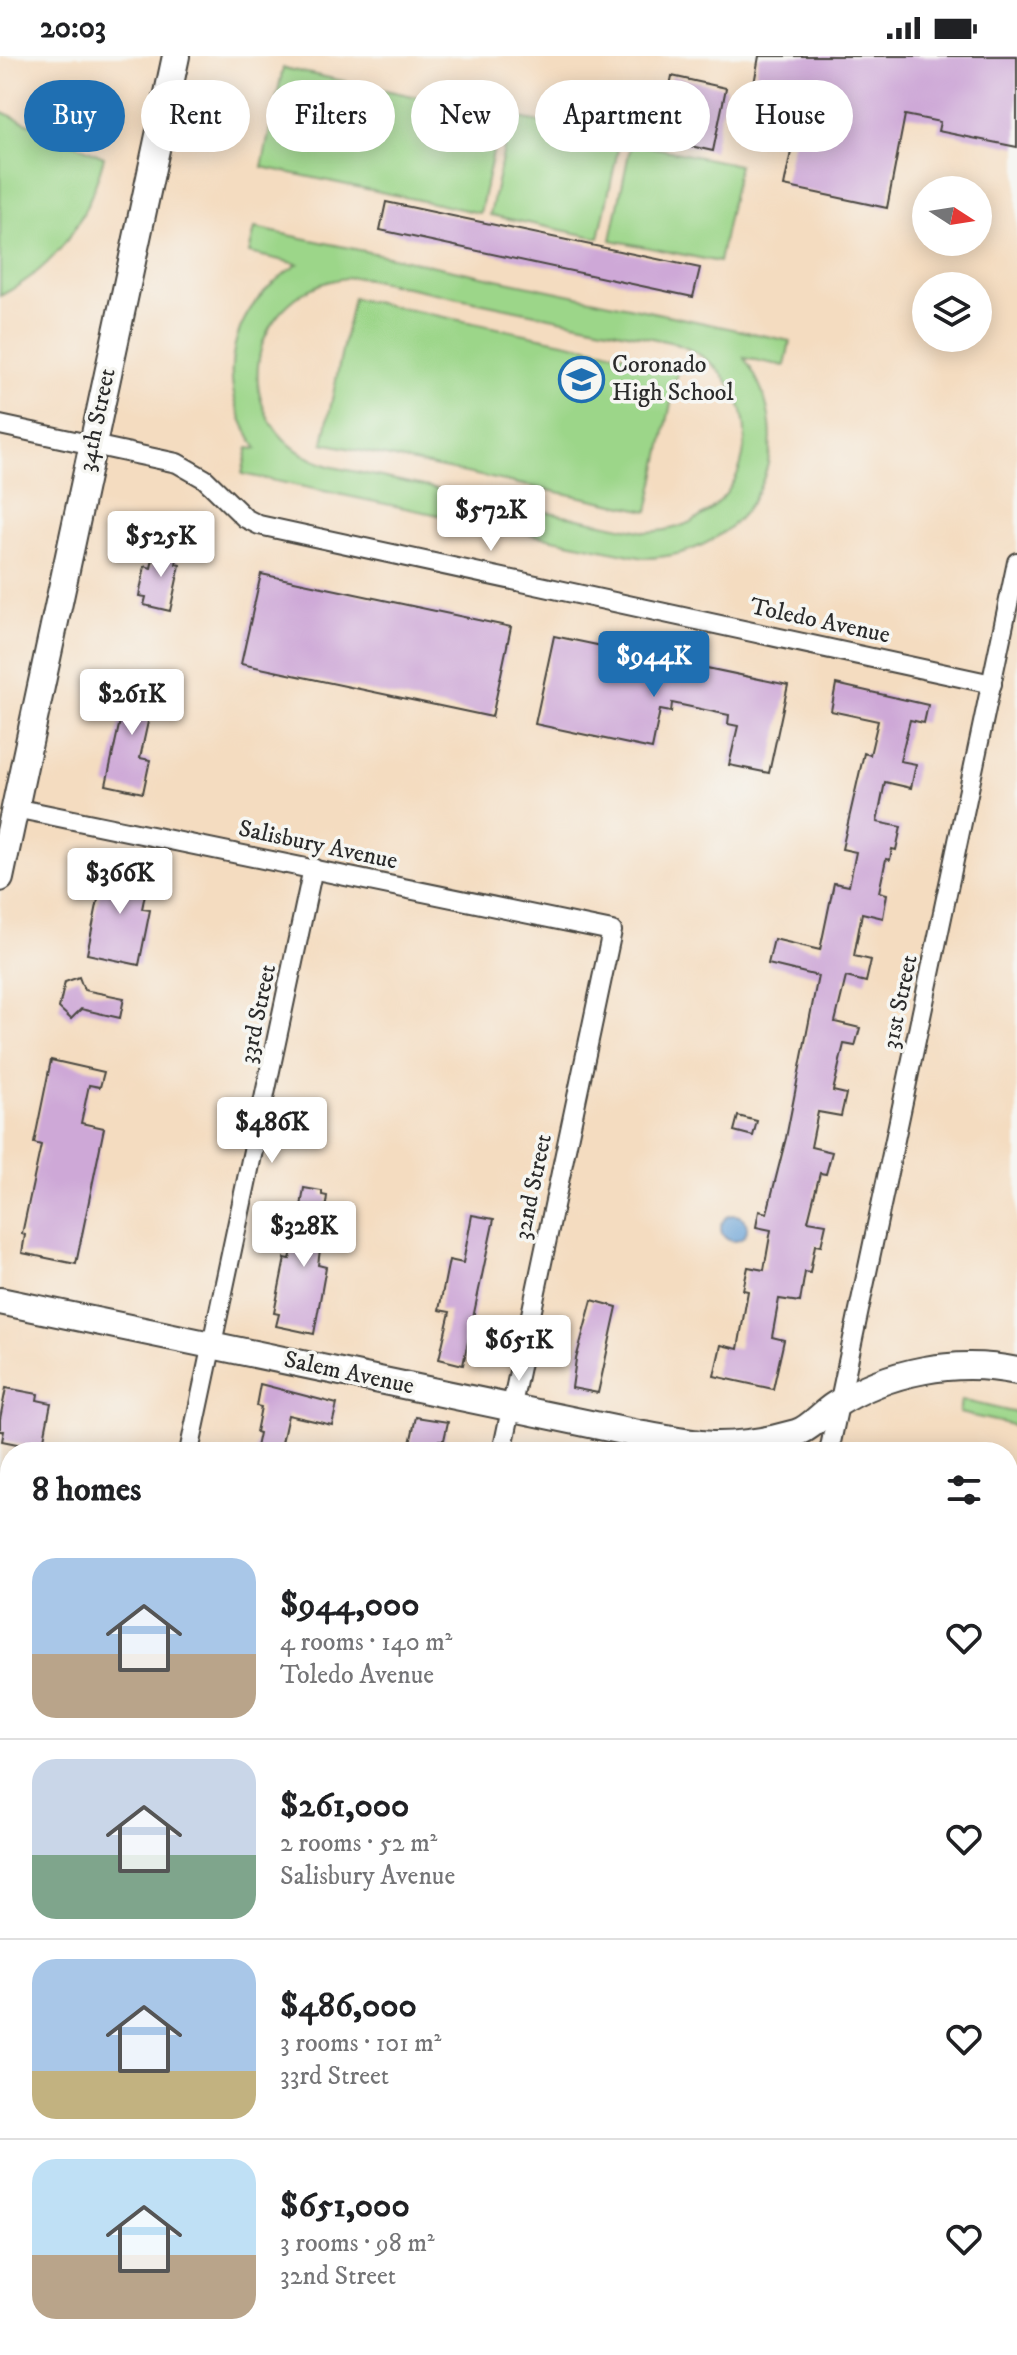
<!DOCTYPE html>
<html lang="en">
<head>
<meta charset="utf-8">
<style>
  body { margin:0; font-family:"IM FELL DW Pica",serif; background:#f2f2f2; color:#202124; height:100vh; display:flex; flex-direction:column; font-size:30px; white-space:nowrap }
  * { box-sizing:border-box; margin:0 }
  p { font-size:26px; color:#757577 }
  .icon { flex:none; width:44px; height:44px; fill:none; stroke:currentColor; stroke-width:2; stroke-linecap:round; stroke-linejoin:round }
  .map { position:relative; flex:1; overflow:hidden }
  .sheet { position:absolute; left:0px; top:1386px; width:1018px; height:914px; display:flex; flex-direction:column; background:#fff; border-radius:32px 32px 0 0; box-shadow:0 4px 20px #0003 }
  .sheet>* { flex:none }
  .top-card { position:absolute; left:24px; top:24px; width:970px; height:72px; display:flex; gap:16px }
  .needle { width:52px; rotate:102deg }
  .controls { position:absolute; left:912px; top:120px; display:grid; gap:16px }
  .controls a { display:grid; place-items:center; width:80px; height:80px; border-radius:50%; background:#fff; box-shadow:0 4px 20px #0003; font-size:40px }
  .price { position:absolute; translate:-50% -68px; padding:0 18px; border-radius:8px; background:#fff; color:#222; font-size:26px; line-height:52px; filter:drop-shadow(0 2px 4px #0008) }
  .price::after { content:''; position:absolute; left:50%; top:48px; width:24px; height:18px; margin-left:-12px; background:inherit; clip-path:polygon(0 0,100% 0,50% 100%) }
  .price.active { background:#1f6fb2; color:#fff }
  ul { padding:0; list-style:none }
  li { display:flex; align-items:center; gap:24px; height:200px; padding:0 32px }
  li+li { border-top:2px solid #e0e0e0 }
  li span { display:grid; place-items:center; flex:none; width:224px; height:160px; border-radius:24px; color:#555 }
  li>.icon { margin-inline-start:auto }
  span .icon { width:96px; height:96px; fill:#fffc; stroke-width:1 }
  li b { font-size:34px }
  h2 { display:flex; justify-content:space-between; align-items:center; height:96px; padding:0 32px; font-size:34px }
  .pill { padding:0 28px; border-radius:36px; background:#fff; box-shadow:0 4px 20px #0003; font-size:28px; line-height:72px }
  .pill.active { background:#1f6fb2; color:#fff }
  .status { display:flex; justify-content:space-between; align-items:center; height:56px; padding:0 40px; background:#fff; direction:ltr }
  .status svg { height:22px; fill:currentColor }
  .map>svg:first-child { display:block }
  .green { fill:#9cd689; stroke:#64805a; stroke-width:2; fill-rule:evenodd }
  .water { fill:#659fd4; stroke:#486580; stroke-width:2 }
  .building { fill:#cea8d7 }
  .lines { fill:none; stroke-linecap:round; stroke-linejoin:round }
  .street-casing { stroke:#494641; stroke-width:22 }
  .secondary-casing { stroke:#494641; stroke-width:30 }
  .street { stroke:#fff; stroke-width:18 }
  .secondary { stroke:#fff; stroke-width:26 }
  .labels { text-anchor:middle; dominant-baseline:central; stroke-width:7; stroke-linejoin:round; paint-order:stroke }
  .poi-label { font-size:24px; fill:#2b2b2b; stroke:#f6f6f2; text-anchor:start }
  .street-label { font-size:24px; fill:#2b2b2b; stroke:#f6f6f2 }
</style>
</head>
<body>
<div class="status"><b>20:03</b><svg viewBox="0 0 49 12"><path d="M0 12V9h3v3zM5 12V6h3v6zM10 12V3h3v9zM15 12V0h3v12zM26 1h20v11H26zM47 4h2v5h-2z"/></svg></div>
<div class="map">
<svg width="1017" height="2299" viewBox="0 0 1017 2299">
  <rect width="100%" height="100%" fill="#f6f6f2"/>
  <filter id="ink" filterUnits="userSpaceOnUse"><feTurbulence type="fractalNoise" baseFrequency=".0125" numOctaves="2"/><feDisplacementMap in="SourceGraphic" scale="16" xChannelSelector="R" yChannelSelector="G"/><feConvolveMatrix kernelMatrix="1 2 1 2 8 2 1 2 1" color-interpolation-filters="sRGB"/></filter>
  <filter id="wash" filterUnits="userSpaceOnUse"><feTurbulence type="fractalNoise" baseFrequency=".006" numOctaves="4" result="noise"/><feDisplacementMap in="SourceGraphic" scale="32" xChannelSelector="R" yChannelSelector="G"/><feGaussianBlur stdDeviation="1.8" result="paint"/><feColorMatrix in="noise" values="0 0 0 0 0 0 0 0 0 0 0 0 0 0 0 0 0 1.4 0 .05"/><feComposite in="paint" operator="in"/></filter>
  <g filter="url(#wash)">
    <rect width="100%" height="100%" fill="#f4dcc0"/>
    <g class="green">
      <polygon points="283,12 501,59 480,157 262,111"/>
      <path d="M0,55L104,101C87,164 60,209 0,240Z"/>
      <polygon points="511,60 620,84 599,182 490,159"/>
      <polygon points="631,87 739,109 719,206 611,184"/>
      <path d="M255,172L790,285L785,310L744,302C807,390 753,500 644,502L242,418L248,392L257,393C212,323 228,253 298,208L249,197ZM358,221L670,286C783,319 763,474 645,476L333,411C219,378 240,226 358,221Z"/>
      <polygon points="353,242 679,310 648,455 323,387"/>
      <polygon points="961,1344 1017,1357 1017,1370 959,1357"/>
      <polygon points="1017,1454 1017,1581 1008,1579 1008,1494"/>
    </g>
    <circle class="water" cx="734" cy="1172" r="13"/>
    <g id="blocks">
      <g class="building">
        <polygon points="759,0 1017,0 1017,91 938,75 940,66 905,59 887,152 784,130 803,37 754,28"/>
        <polygon points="672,20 726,32 713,95 659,83"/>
        <polygon points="386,146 700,212 693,241 380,174"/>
        <polygon points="160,489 179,493 176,508 180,509 170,555 144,549 146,541 139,540 145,510 151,512 153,503 156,504"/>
        <polygon points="261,518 511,571 492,661 241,608"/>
        <polygon points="554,580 788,629 769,717 729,709 738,670 728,668 729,659 672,647 671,656 660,654 652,693 535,668"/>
        <polygon points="130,619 157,625 140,702 150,704 143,737 106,729"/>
        <polygon points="836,628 928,649 924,667 910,664 900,705 916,708 911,732 885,726 877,766 901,771 896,794 892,793 890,804 886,803 879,836 887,838 883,862 862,857 854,900 871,904 866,926 846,921 835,966 860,972 855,990 844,988 833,1035 846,1038 841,1060 818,1056 811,1091 832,1096 826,1118 820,1117 808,1165 826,1168 821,1190 815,1189 810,1217 805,1216 800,1246 779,1243 772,1281 784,1284 773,1333 714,1320 721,1289 738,1293 748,1235 743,1234 748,1211 764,1214 771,1174 756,1171 759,1155 767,1157 786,1082 818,920 768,908 774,883 820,894 834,827 849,830 856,796 842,793 864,697 870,699 878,665 831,655"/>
        <polygon points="105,809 149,818 142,853 150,854 139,909 87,898"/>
        <polygon points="79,921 84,934 124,942 120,962 81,953 71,963 59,952 65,926"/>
        <polygon points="51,1004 104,1016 100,1031 89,1029 81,1067 104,1072 76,1208 22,1197 25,1179 22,1178 41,1089 34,1087"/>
        <polygon points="738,1060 757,1065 753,1080 734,1075"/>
        <polygon points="304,1132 322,1135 322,1139 327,1140 318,1209 326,1211 314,1278 276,1270 279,1258 274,1257 285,1202 290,1203 297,1176"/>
        <polygon points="472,1159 494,1163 463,1309 439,1303 450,1256 439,1254 449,1204 463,1207"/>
        <polygon points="592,1244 617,1251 598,1337 572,1332 576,1303"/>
        <polygon points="260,1328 337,1348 332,1369 288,1359 280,1396 255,1396 259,1377 256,1376 261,1351 256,1350"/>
        <polygon points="6,1332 38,1338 37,1344 51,1347 42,1393 2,1385 4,1375 0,1375 0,1363"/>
        <polygon points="416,1361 448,1366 444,1384 439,1384 437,1396 408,1396"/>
      </g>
    </g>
  </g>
  <g filter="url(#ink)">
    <use href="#blocks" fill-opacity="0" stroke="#494641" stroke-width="2"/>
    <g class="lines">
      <defs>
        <g id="street">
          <polyline points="0,369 177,407 205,423 245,462 259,469 992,628"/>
          <polyline points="15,752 612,875 502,1396"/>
          <polyline points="189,1396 313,812"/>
          <polyline points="829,1396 1017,506"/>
          <polyline points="11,2299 13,2290"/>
          <polyline points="633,2299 635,2290"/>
        </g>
        <g id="secondary">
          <polyline points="0,822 176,0"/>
          <path d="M0,1245L638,1378C664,1382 692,1389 717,1389C742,1389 772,1384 796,1377C810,1373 822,1357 835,1349C888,1315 956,1302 1017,1315"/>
          <polyline points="0,2228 10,2230"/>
          <polyline points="294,2290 337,2299"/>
        </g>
      </defs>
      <use href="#street" class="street-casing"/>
      <use href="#secondary" class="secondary-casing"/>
      <use href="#street" class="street"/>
      <use href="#secondary" class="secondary"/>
    </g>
  </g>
  <defs>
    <symbol id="school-ring" viewBox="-11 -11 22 22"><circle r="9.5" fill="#f6f6f2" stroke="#1f6fb2" stroke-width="1.5"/><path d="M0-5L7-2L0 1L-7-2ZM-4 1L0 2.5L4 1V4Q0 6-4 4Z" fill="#1f6fb2"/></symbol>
  </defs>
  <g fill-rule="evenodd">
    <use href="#school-ring" x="556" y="298" width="51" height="51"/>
  </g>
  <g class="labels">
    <g class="poi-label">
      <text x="612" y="309">Coronado<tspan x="612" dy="28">High School</tspan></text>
    </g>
    <g class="street-label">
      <text transform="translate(97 364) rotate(-78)">34th Street</text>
      <text transform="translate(820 565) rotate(12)">Toledo Avenue</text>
      <text transform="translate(318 789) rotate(12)">Salisbury Avenue</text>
      <text transform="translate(900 946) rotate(-78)">31st Street</text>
      <text transform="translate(258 958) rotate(-78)">33rd Street</text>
      <text transform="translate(533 1131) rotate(-78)">32nd Street</text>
      <text transform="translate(349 1317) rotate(12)">Salem Avenue</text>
    </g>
  </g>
</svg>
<div class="controls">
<a><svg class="needle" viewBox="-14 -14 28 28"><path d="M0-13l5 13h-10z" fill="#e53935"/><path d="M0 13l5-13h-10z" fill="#757577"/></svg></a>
<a><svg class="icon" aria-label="layers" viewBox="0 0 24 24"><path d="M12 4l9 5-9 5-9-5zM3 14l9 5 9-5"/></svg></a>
</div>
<b class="price" style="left:491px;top:497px">$572K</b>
<b class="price" style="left:161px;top:523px">$525K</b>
<b class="price active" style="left:654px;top:643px">$944K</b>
<b class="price" style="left:132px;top:681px">$261K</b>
<b class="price" style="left:120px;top:860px">$366K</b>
<b class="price" style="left:272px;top:1109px">$486K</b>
<b class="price" style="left:304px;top:1213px">$328K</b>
<b class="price" style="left:519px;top:1327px">$651K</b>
<div class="top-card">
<a class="pill active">Buy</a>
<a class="pill">Rent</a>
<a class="pill">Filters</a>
<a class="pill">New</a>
<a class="pill">Apartment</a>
<a class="pill">House</a>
</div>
<section class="sheet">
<h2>8 homes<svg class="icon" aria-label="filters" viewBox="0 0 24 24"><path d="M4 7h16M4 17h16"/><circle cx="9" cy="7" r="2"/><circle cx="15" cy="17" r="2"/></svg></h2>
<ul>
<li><span style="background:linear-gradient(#a9c7e8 60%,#b9a48a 0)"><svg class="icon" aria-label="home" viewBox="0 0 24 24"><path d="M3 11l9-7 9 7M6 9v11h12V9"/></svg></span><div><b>$944,000</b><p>4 rooms · 140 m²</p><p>Toledo Avenue</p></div><svg class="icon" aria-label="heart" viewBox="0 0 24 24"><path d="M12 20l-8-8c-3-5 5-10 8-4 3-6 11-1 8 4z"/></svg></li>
<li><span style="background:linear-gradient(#c9d6e8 60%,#7fa58c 0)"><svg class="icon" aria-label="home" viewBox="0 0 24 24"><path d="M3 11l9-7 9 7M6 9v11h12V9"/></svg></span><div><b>$261,000</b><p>2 rooms · 52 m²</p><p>Salisbury Avenue</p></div><svg class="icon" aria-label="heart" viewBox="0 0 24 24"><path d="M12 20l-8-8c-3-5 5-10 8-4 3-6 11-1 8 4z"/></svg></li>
<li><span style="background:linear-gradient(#a9c7e8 70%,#c2b280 0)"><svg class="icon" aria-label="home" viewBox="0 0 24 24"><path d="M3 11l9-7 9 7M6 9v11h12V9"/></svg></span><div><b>$486,000</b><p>3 rooms · 101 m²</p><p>33rd Street</p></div><svg class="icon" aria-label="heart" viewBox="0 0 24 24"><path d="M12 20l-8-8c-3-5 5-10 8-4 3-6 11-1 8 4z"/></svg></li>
<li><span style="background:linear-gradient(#bfe0f5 60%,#b9a48a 0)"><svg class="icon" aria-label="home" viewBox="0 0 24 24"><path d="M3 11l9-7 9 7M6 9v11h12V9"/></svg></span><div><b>$651,000</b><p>3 rooms · 98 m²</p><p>32nd Street</p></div><svg class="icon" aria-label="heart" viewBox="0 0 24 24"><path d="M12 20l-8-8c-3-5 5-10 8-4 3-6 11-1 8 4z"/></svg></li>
</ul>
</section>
</div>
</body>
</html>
